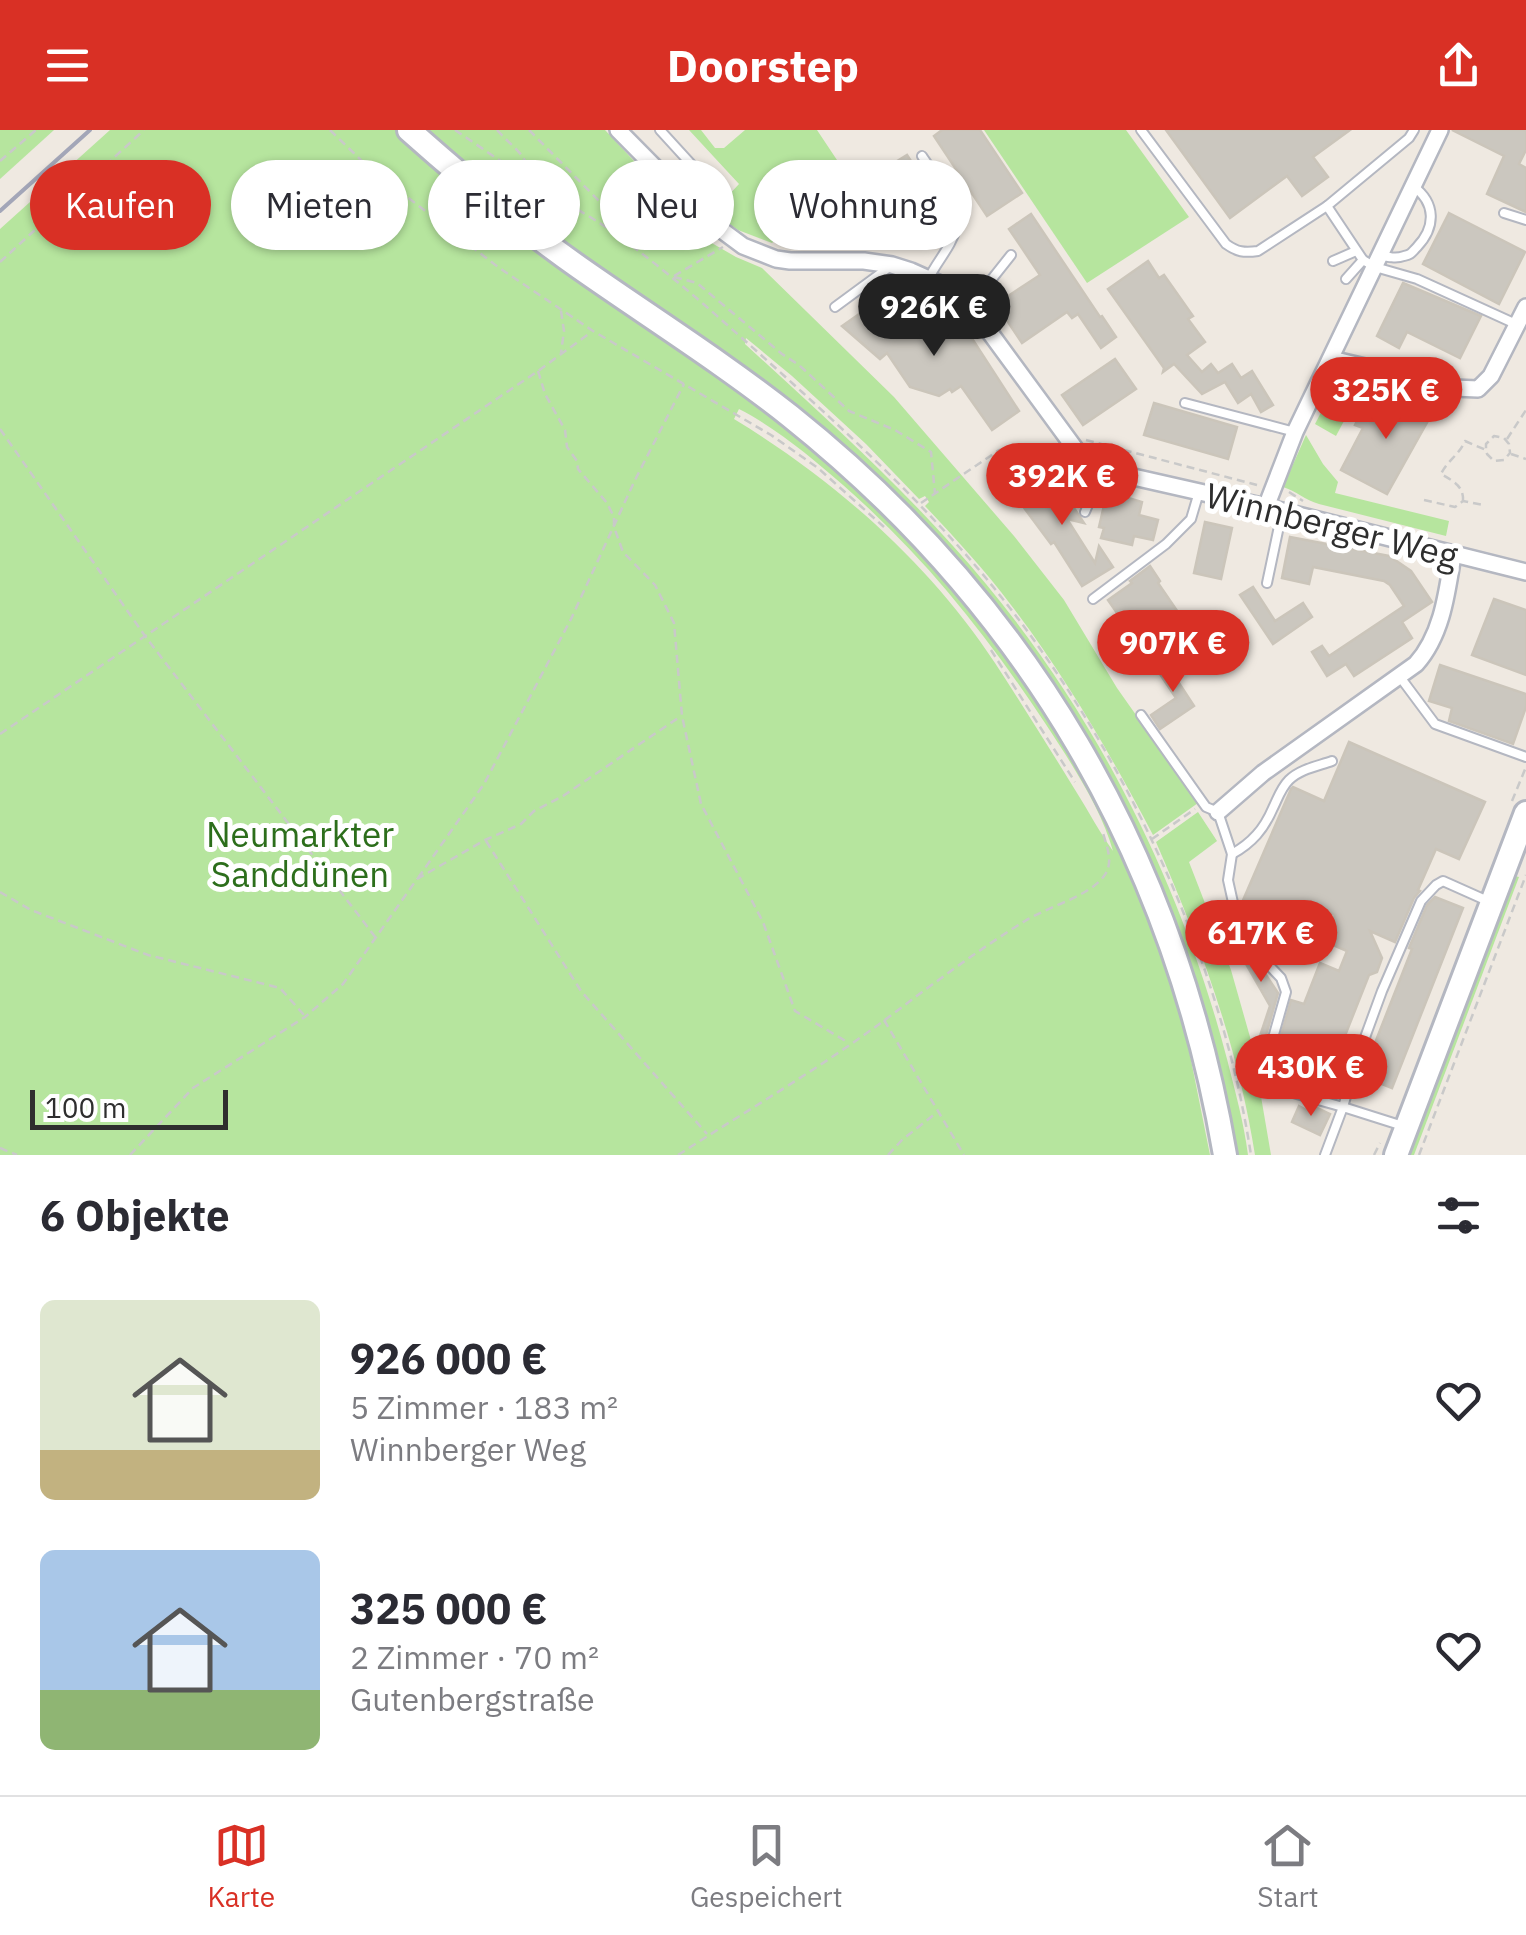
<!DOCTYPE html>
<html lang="de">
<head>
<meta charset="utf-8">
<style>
  body { margin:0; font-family:"IBM Plex Sans",sans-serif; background:#f7f7f7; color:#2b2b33; height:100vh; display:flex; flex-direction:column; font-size:38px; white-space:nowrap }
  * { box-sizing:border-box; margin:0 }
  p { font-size:32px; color:#7c7c81 }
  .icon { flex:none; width:55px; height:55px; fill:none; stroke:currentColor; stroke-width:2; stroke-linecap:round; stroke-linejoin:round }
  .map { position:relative; height:1025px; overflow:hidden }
  .panel { display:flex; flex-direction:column; background:#fff; flex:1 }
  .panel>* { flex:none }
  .guide { position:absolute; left:30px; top:30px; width:1000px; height:90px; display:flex; gap:20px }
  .scale { position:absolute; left:30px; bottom:25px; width:198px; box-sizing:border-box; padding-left:10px; border:5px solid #2e2e2e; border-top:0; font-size:28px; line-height:35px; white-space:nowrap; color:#2e2e2e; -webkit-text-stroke:8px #fff; paint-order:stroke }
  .price { position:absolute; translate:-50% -85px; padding:0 22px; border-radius:35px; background:#d93025; color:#fff; font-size:32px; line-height:65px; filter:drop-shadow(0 2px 5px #0008) }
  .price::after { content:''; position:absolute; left:50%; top:60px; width:30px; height:22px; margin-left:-15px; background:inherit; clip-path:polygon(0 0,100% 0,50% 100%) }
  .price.active { background:#222; color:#fff }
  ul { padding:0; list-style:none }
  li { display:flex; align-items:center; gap:30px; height:250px; padding:0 40px }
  li span { display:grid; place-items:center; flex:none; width:280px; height:200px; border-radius:15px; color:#555 }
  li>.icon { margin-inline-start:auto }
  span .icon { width:120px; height:120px; fill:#fffc; stroke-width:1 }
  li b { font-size:42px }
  h2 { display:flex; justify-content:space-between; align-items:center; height:120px; padding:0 40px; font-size:42px }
  .pill { padding:0 35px; border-radius:45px; background:#fff; box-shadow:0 2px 8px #0004; font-size:35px; line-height:90px }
  .pill.active { background:#d93025; color:#fff }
  header { display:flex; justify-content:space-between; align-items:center; height:130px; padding:0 40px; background:#d93025; color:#fff; font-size:45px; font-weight:700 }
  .menu { display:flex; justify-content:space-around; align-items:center; height:140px; border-top:2px solid #e1e1e2; background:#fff; font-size:28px; color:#7c7c81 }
  .menu a { display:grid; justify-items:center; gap:5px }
  .menu .active { color:#d93025 }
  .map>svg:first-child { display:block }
  .green { fill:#b6e59e; fill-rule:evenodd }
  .building { fill:#cbc7bf; stroke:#cbc5ba; stroke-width:2.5 }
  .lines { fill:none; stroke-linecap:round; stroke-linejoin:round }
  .service-casing { stroke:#b4b7c1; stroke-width:12 }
  .minor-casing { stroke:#b4b7c1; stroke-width:20 }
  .secondary-casing { stroke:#b4b7c1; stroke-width:28 }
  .path { stroke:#c9c9c9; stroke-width:2.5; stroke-dasharray:8 5; stroke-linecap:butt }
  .service { stroke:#fff; stroke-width:8 }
  .minor { stroke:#fff; stroke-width:15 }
  .secondary { stroke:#fff; stroke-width:22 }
  .rail { stroke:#a3a6b8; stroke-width:4 }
  .labels { text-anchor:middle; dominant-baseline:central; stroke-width:10; stroke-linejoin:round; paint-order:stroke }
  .street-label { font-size:35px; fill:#2e2e2e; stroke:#fff }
  .park-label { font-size:35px; fill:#2c6e1b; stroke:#fff }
</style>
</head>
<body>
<header><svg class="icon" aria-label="menu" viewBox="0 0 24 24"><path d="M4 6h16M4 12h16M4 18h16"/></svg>Doorstep<svg class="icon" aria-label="share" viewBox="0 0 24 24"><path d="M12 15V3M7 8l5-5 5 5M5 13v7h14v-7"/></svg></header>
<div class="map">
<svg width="1526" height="1025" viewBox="0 0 1526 1025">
  <rect width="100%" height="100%" fill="#efe9e1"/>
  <g class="green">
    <polygon points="0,0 54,0 0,49"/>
    <path d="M110,0H396L451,51L713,240L793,302L859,358L932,433L998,514L1084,643L1139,757L1168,841L1188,915L1210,1025H0V99ZM739,279C776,298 811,327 843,355C924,426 986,504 1045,593C1070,631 1101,678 1113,721C1100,703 1089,682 1077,663C1050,619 1023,576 995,533C929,433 836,351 734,289Z"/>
    <path d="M424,0H605L710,112L736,127L762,138L894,267L1014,406L1064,470L1117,558L1198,673L1153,705C1111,625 1066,547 1011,475C985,440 955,408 925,376L929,372L925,366L919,369L866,314L792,246L746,208L745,214C829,291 912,365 986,454C1100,591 1182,757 1227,929C1235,961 1244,993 1248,1025H1238L1213,907L1189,829L1161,758L1140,708L1093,619L1034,529L967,443L574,121L521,82Z"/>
    <polygon points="689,0 701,0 715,18 724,18 745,0 817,0 841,36 858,48 798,87 772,113 738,100 713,82 739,54"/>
    <polygon points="984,0 1126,0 1189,87 1087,153"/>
    <polygon points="1340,246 1362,257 1336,306 1315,294"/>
    <path d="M1306,305L1323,334L1338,352L1335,363L1449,391L1446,406L1319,374C1305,370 1296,361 1283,357Z"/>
    <path d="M1198,682L1217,711L1189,732L1231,840L1252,914L1271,1025H1255C1238,916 1200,813 1156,712Z"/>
    <polygon points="1511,745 1519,747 1414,1025 1405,1025"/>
  </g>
  <g class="building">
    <polygon points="942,0 980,0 1022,63 987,86 934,6"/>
    <polygon points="1166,0 1350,0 1313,27 1328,47 1302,66 1287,46 1230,88"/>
    <polygon points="1452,0 1526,0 1526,20 1519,34 1526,38 1526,82 1487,64 1504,26"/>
    <polygon points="907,25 949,89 949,96 918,116 904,95 878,113 858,84 817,110 804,89"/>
    <polygon points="1449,83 1525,122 1499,174 1423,134"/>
    <polygon points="1031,84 1100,187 1102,186 1116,207 1101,218 1078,184 1072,188 1067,182 1022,213 996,174 1040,145 1009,99"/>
    <polygon points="1148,131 1159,148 1164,145 1193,186 1188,189 1205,212 1187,225 1202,242 1211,234 1218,243 1232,234 1241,248 1252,241 1273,275 1261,282 1251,264 1238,273 1225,252 1202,264 1174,234 1163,242 1164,238 1108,159"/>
    <polygon points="1403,153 1481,186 1460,228 1407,202 1399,218 1377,206"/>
    <polygon points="889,163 900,178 892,184 909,204 931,188 939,200 944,197 948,203 962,193 1019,281 992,300 961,256 952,262 950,259 939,266 910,257 887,223 880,229 842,196"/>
    <polygon points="1115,229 1136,259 1083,295 1062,265"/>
    <polygon points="1407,266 1434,280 1387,364 1341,340 1363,298 1355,295 1367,270 1397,285"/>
    <polygon points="1154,273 1237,297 1228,329 1144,305"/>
    <polygon points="1045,346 1054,353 1057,352 1064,354 1068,360 1064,363 1084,393 1067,389 1095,433 1099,416 1113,437 1082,456 1054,412 1051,414 1016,367"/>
    <polygon points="1122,366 1142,372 1139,385 1158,390 1153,410 1134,406 1132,415 1101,408 1104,398 1099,397 1105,371 1120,375"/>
    <polygon points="1205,392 1232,398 1221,449 1194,443"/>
    <polygon points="1290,407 1389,426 1411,441 1432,472 1402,492 1412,508 1354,546 1346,534 1327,546 1312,522 1322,516 1329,526 1404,476 1390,455 1384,451 1313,437 1309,454 1282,448"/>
    <polygon points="1150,436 1160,451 1158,453 1186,494 1162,509 1160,506 1142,519 1108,470 1132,453 1130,451"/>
    <polygon points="1253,457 1275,491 1303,473 1312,487 1273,514 1240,465"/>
    <polygon points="1494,469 1526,480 1526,545 1472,525"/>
    <polygon points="1179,527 1187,539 1175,547 1194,576 1160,599 1151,585 1176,568 1158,541"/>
    <polygon points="1440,535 1526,564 1526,577 1513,614 1449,591 1452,578 1429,571"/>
    <polygon points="1349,612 1485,672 1459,729 1436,719 1418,760 1420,761 1414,768 1395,812 1370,801 1382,828 1377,842 1369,845 1333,936 1338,938 1328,964 1279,944 1277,941 1285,920 1278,916 1291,870 1304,874 1320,833 1339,841 1347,821 1324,811 1335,785 1311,775 1288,826 1262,814 1260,810 1268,791 1244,780 1241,775 1291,659 1293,657 1324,671"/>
    <polygon points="1435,767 1463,778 1392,958 1362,946 1412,819 1409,818 1427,775"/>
    <polygon points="1246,815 1278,863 1265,909 1260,906 1270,876 1238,820"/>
    <polygon points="1299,976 1310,982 1313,976 1330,984 1320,1005 1292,992"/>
  </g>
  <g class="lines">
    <defs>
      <g id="service">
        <polyline points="660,0 702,46 702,51 687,68"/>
        <path d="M1141,0L1226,114C1237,122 1244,123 1258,121L1327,76L1409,8L1414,0"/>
        <path d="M922,26C933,43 962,79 956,98C952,116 937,131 929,148"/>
        <polyline points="1327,76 1363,130"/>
        <polyline points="1504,83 1526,90"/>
        <path d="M1380,125C1388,127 1396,129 1404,126C1412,124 1411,123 1417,117C1436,97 1436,73 1413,56"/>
        <polyline points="1333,131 1356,121"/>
        <polyline points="1346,149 1363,130 1375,137 1417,149 1518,195"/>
        <polyline points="967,174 984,159 1011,125"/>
        <polyline points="835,177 888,138"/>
        <polyline points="1185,273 1295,302"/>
        <path d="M1003,358C1011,352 1020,342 1029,339C1059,330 1062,366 1095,335"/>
        <polyline points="1085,382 1093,363 1112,342"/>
        <polyline points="1267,453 1282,382"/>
        <polyline points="1093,469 1166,414 1191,389 1199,362"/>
        <polyline points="1400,547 1435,594 1526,627"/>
        <polyline points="1141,585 1206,677 1218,682 1232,724 1228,750 1234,777 1260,826 1281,848 1286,862 1267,929 1268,942 1279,956 1293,963 1343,977 1356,932 1382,861 1421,771 1436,755 1443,751 1490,772"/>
        <path d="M1232,724C1252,713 1264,699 1273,678C1278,668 1281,658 1289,650C1300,639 1318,636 1332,631"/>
        <polyline points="1325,1025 1343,977 1403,996"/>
      </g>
      <g id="minor">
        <polyline points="618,0 704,87 743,116 776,129 790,131 864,131 892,135 911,141 949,158 980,189 1079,324 1107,341 1266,377 1526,442"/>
        <polyline points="1331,229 1454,258 1478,259 1491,246 1526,177"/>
        <polyline points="1266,377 1295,302 1440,0"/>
        <path d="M1218,682L1263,643L1416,534C1442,505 1447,463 1453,425"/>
      </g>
      <g id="secondary">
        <path d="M409,0C464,49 520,96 580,138C650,187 723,233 790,286C1028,476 1174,726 1225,1025"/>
        <polyline points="1396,1025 1526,683"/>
      </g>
    </defs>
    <use href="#service" class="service-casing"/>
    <use href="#minor" class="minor-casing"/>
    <use href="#secondary" class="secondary-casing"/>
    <g class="path">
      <polyline points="330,0 367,36 498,137 593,201 771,305 818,338 884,397"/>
      <polyline points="455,0 533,53"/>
      <path d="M497,0C505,9 516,18 523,27C528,35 529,48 536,55C540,59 549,63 555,66C574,78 595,89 613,102C652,130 689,161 725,193C806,265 887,337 960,418C1105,580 1218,809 1251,1025"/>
      <polyline points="529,0 603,75 611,99"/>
      <polyline points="0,31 36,0"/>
      <polyline points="0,132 144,0"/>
      <polyline points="674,146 723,117"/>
      <polyline points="674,147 697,153 782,224 799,235 849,281 895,300 931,322 935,364"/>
      <polyline points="561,181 564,201 561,223"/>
      <polyline points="538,241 545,264 565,300 567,317 577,331 578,339 607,373 614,387 614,397 623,422 655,455 674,493 682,586 701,674 763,792 795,881 849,913"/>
      <polyline points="0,299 145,506 376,808"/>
      <polyline points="1507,309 1526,280"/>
      <polyline points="1086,310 1257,355"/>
      <polyline points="1511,324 1526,329"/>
      <polyline points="1289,362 1303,371"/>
      <polyline points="1424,370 1455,377 1463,371 1483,375"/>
      <path d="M1463,371C1464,356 1453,351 1441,344C1447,331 1459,325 1465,311L1486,320L1487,324L1494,331L1504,330L1510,323L1509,314L1504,308L1494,306L1486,314V320"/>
      <polyline points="921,373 999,320 1017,319 1061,324"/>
      <polyline points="991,520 1075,652"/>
      <polyline points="0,604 538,241 590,203"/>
      <polyline points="1512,671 1526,637"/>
      <polyline points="1152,709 1195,679"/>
      <polyline points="486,711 581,861 707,1004"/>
      <polyline points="418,748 484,654 571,489 635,350 684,254"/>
      <polyline points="0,762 31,780 148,825 280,858 304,885"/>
      <polyline points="884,890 964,1025"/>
      <polyline points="0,1018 17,1025"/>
      <polyline points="130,1025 193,958 305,887 343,854 417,749 485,710 521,694 534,681 563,666 681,586"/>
      <path d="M678,1025C746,981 817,940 882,892C929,857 976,821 1025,791C1047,777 1090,766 1104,746C1114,733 1107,717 1103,703"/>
      <polyline points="888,1025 902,1010 936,983"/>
      <polyline points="1374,1025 1380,1013"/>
      <polyline points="1419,1025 1526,745"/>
    </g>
    <use href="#service" class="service"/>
    <use href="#minor" class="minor"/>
    <use href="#secondary" class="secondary"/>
    <polyline class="rail" points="0,81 90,0"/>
  </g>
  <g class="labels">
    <g class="street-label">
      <text transform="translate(1332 395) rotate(14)">Winnberger Weg</text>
    </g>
    <g class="park-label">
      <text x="300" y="704">Neumarkter<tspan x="300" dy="40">Sanddünen</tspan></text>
    </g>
  </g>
</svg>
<div class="scale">100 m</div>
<b class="price active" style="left:934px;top:229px">926K €</b>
<b class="price" style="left:1386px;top:312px">325K €</b>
<b class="price" style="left:1062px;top:398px">392K €</b>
<b class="price" style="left:1173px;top:565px">907K €</b>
<b class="price" style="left:1261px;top:855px">617K €</b>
<b class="price" style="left:1311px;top:989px">430K €</b>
<div class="guide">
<a class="pill active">Kaufen</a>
<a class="pill">Mieten</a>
<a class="pill">Filter</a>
<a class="pill">Neu</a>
<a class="pill">Wohnung</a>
</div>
</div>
<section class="panel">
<h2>6 Objekte<svg class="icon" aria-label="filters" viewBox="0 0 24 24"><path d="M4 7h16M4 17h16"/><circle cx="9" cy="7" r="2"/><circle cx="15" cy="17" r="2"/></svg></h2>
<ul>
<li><span style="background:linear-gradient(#dfe7d0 75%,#c2b280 0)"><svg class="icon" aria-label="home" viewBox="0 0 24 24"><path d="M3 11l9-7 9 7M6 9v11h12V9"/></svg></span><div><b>926 000 €</b><p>5 Zimmer · 183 m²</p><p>Winnberger Weg</p></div><svg class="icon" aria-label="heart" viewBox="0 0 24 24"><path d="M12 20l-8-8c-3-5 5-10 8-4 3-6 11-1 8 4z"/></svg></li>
<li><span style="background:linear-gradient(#a9c7e8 70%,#8fb573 0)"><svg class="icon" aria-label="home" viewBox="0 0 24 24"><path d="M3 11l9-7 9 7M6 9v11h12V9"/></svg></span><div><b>325 000 €</b><p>2 Zimmer · 70 m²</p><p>Gutenbergstraße</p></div><svg class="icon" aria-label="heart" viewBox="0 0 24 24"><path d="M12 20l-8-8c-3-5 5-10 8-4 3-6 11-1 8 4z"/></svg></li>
</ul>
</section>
<nav class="menu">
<a class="active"><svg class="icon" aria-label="map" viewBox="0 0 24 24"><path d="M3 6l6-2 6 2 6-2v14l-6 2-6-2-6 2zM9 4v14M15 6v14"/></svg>Karte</a>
<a><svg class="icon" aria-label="saved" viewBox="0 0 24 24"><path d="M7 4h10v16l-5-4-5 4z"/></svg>Gespeichert</a>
<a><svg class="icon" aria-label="home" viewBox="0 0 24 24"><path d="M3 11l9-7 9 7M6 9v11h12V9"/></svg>Start</a>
</nav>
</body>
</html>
